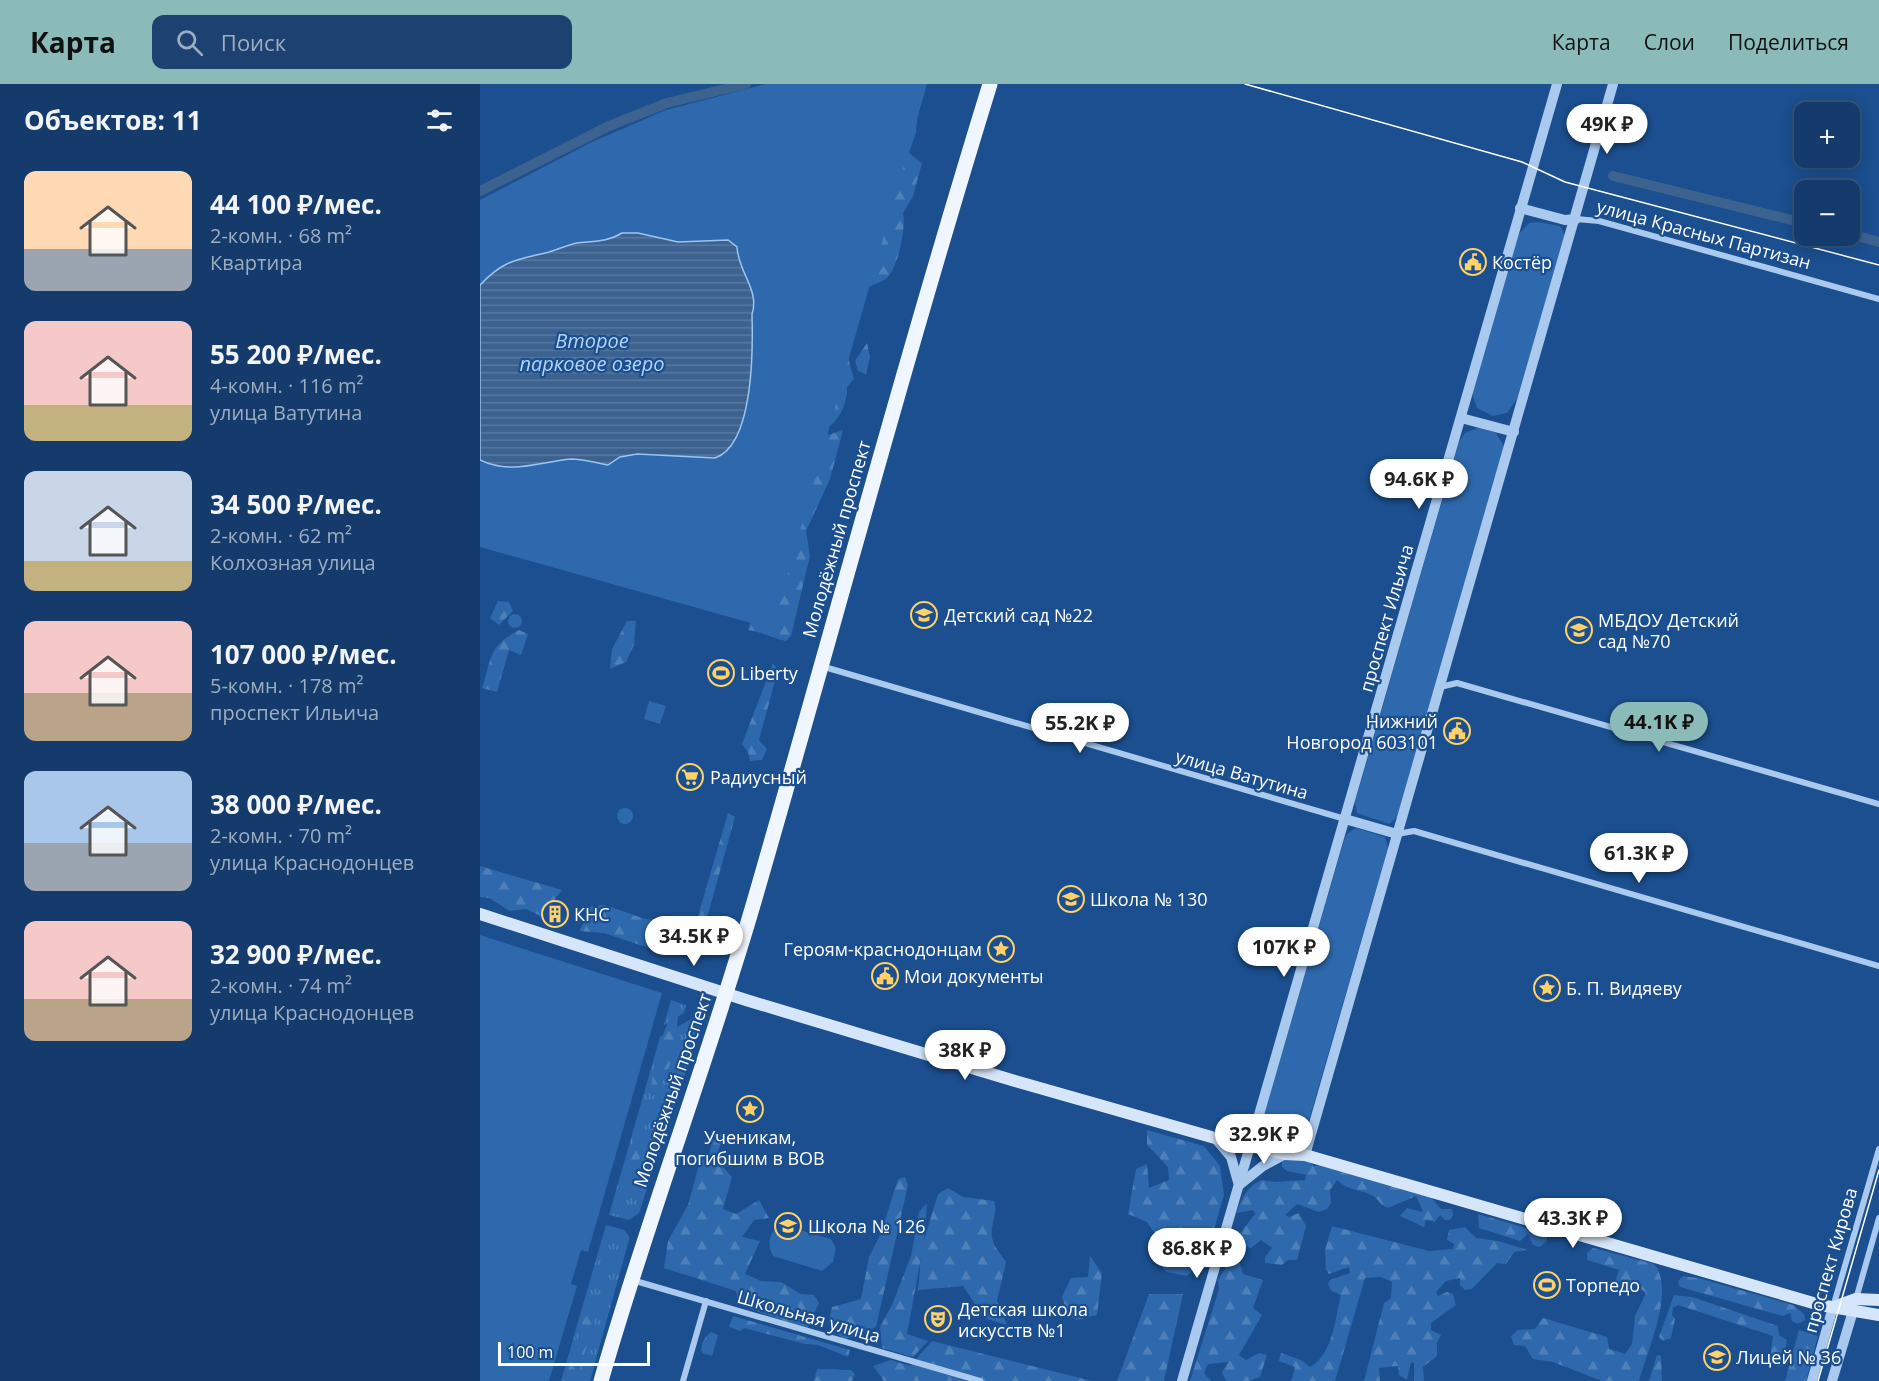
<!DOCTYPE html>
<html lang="ru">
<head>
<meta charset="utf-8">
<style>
  body { margin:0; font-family:"Open Sans",sans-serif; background:#1d4271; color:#f1f3f6; height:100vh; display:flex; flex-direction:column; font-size:22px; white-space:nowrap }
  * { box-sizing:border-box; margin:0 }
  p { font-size:20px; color:#9dadc1 }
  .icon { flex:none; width:33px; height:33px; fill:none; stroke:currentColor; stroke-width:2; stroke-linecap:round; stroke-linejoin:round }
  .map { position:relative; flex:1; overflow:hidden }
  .drawer { display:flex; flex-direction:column; background:#143b6b; width:480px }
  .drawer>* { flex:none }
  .tools { position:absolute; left:1314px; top:18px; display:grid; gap:12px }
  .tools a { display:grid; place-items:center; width:66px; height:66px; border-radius:12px; background:#143b6b; box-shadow:0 3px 15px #0003,0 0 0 2px #33557e; font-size:30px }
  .scale { position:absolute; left:18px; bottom:15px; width:152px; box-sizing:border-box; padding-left:6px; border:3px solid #fff; border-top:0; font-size:16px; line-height:21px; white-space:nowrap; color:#fff; -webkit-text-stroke:4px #1b4f8f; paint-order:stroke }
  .price { position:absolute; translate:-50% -51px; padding:0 14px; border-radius:21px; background:#fff; color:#222; font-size:20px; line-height:39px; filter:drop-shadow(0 2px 3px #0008) }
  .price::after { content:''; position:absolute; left:50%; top:36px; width:18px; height:14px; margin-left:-9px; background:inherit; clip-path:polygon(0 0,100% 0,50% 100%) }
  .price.active { background:#8bbbb9; color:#111 }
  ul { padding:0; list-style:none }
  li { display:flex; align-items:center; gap:18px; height:150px; padding:0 24px }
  li span { display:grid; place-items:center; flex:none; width:168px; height:120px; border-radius:12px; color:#555 }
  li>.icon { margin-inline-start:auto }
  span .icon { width:72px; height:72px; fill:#fffc; stroke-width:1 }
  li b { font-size:26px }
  h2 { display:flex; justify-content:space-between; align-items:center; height:72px; padding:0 24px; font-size:26px }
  header { display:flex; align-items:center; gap:36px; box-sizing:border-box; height:84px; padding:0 30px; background:#8bbbb9; color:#111 }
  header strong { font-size:28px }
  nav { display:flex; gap:33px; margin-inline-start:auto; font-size:21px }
  .search { width:420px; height:54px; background:#1d4271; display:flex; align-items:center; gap:15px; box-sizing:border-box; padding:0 21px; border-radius:12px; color:#9dadc1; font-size:22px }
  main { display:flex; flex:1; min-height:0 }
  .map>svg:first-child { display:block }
  .grass { fill:url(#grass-tufts) }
  .forest { fill:url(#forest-firs) }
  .park { fill:#2e69ad }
  .water { fill:url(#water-rules); stroke:#9cc4f0; stroke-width:1.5 }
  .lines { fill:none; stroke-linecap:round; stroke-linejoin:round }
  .canal { stroke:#3c6290; stroke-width:10 }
  .minor { stroke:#a9c9ee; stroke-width:6 }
  .tertiary { stroke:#a9c9ee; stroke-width:10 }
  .secondary { stroke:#d6e6fa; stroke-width:12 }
  .primary { stroke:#f0f6ff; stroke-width:15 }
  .tram { stroke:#fff; stroke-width:1.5 }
  .labels { text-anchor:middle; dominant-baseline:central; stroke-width:4.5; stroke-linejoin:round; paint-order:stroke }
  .street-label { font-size:18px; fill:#fff; stroke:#1b4f8f }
  .poi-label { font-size:18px; fill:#fff; stroke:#1b4f8f; text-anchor:start }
  .water-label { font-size:20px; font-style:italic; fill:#b5d3f5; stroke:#1b4f8f }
</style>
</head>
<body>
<header>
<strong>Карта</strong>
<div class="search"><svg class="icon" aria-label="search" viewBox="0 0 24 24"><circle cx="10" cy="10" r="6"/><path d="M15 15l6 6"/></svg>Поиск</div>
<nav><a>Карта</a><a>Слои</a><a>Поделиться</a></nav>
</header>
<main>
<section class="drawer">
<h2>Объектов: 11<svg class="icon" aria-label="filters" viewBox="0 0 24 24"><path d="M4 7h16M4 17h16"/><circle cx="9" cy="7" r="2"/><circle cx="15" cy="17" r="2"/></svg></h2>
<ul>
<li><span style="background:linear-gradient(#ffd9b3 65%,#9aa5b1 0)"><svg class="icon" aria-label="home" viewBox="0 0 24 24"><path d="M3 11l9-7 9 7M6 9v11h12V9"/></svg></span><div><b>44 100 ₽/мес.</b><p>2-комн. · 68 m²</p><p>Квартира</p></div></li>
<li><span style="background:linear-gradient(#f6c9c9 70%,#c2b280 0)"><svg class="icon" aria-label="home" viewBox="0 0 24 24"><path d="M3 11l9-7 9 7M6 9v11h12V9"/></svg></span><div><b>55 200 ₽/мес.</b><p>4-комн. · 116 m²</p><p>улица Ватутина</p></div></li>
<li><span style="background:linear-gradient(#c9d6e8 75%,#c2b280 0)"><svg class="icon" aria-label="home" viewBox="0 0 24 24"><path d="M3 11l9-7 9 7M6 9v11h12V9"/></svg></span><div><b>34 500 ₽/мес.</b><p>2-комн. · 62 m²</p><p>Колхозная улица</p></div></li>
<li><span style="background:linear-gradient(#f6c9c9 60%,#b9a48a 0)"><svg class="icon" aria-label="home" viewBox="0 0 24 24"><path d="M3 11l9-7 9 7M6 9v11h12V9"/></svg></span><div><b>107 000 ₽/мес.</b><p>5-комн. · 178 m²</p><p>проспект Ильича</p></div></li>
<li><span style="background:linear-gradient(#a9c7e8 60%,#9aa5b1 0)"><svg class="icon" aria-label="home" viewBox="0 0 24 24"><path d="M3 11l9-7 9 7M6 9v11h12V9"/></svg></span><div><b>38 000 ₽/мес.</b><p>2-комн. · 70 m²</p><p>улица Краснодонцев</p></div></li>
<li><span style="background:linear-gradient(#f6c9c9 65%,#b9a48a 0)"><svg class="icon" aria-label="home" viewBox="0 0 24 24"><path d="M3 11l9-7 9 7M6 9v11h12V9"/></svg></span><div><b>32 900 ₽/мес.</b><p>2-комн. · 74 m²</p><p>улица Краснодонцев</p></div></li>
</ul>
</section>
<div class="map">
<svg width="1399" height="1297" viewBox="0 0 1399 1297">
  <defs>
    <pattern id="grass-tufts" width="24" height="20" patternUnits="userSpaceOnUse" patternTransform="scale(1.5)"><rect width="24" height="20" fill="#2e69ad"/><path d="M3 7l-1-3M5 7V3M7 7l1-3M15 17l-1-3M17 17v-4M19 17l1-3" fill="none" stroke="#4d80b9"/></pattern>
    <pattern id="forest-firs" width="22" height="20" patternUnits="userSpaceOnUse" patternTransform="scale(1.5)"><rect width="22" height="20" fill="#2e69ad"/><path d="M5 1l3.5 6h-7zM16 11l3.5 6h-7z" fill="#4d80b9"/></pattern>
    <pattern id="water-rules" width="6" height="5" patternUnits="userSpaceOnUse" patternTransform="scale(1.5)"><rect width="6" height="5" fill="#3c6290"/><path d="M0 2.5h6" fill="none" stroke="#597aa1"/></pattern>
  </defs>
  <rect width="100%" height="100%" fill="#1b4f8f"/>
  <g class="grass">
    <polygon points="191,916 206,921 204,929 184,941"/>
    <polygon points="218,931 224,933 159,1129 149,1136 129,1131 180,953"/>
    <polygon points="126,1141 144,1146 149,1152 149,1156 110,1297 81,1297"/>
  </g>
  <g class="forest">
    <path d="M438,5L436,48L429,69L442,79L433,112L423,129C426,143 419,178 410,190C406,197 398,199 390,202L383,196Z"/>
    <polygon points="387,259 390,273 386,290 378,287 375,277"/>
    <path d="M368,274L374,295L367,303C367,320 361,333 348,344V351L363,346L350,395L326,447L330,472L311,552L306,557C292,554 282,548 268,546L275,520Z"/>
    <polygon points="18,517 29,518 33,527 19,541 10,534"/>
    <polygon points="147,537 156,537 154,561 146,578 130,585 132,565"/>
    <path d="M39,546L48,550L41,571L29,566L17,608L2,604C12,574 8,562 39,546Z"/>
    <polygon points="293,579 298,586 279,656 287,665 282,676 270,677 268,668 262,660"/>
    <polygon points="248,729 255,733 227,834 218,832"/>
    <polygon points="0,782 82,806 75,815 73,831 65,834 46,825 30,827 9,814 0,813"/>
    <polygon points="125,821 165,835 181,837 174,854 175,866 124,849 99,847 106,835 107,823"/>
    <circle cx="205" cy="849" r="7"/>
    <path d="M198,924C198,953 192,991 172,1012C169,992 183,937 198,924Z"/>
    <polygon points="667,1046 724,1062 740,1082 744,1111 726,1173 707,1192 686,1188 677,1176 682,1160 667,1138 648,1130 656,1085 667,1080 669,1104 689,1096 688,1083 667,1061"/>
    <path d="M162,1049C167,1057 152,1107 144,1111L143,1097L155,1055L157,1050Z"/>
    <polygon points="245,1049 238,1067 243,1083 252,1093 243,1125 256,1130 279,1116 289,1134 274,1136 262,1153 280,1157 265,1190 281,1197 301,1198 321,1210 334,1211 339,1219 327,1245 259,1221 256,1207 184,1184 188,1157 208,1121 220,1077 228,1074 234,1051"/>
    <path d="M812,1072L826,1075L834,1082L844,1081L950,1112L961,1125H972L973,1131L970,1136H965L960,1131L955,1138L946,1136L944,1143L920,1132L927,1124L943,1128L936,1112L908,1124C900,1121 899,1116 893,1112C880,1105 868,1107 857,1096L850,1106L851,1119L847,1125L839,1128L817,1120L805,1131L809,1133L819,1129L826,1142L817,1176H808L802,1181L785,1179V1173L792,1164L781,1156L771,1164L758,1160L760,1149L775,1130L773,1126L757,1129C761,1113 767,1104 781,1096L796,1098L825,1096L826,1091L807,1087L802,1083V1077Z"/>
    <polygon points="425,1093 428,1101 396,1243 364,1256 348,1240 352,1223 381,1215 389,1173 401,1149 418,1095"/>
    <path d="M468,1104L483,1113L514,1117C519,1130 508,1143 513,1157C515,1164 522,1172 526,1178L517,1217L527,1241L504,1234L483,1202L438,1206L441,1174L427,1250L448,1257L433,1273L402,1264L400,1243L412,1221L431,1172L439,1128L447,1119L444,1156L458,1110Z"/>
    <polygon points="998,1130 1067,1150 1067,1157 1060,1163 1053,1161 1048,1150 1040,1157 999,1144"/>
    <path d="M852,1142L949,1167L973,1165L974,1160L967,1156L969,1146L985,1143L996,1154L1018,1157L1048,1166L1034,1168L1026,1180L1017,1179L992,1205L985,1206L980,1201V1194L966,1197L956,1208L958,1212L967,1208L973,1210L976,1221L951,1239V1246L961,1251L957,1259V1272L943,1283L944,1297H934V1279L931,1278L927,1296L919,1291L918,1282L899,1284L900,1297H884L904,1219L911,1214L912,1198L901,1193L885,1194L855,1297H811L815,1283L799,1277L801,1269L821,1276L830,1283C853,1271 855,1234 861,1211L851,1207L848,1200L850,1196L870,1189L869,1183L849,1190L846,1186L845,1166Z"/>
    <path d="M1113,1164L1174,1180C1196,1205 1167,1267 1159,1297H1122L1073,1278L1053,1275L1045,1262L1034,1261L1031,1252L1038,1246L1055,1245L1063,1234L1127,1253L1129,1265L1145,1270L1152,1260L1155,1232L1166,1209L1152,1198L1141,1207L1134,1202L1139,1186L1107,1176V1169Z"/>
    <polygon points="610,1172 622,1189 617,1231 596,1236 588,1231 582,1213 591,1194 608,1193"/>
    <polygon points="751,1176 759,1176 763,1190 783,1196 773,1224 782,1231 759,1271 766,1276 779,1269 787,1271 780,1293 769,1297 746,1297 742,1288 748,1278 728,1280 724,1289 731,1297 710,1297 739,1205 738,1196"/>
    <polygon points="1203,1192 1218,1194 1313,1221 1324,1230 1325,1236 1318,1240 1312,1237 1310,1229 1303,1232 1200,1203 1198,1197"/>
    <polygon points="669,1210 703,1210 684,1297 637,1297"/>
    <polygon points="1194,1211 1212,1213 1298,1242 1299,1251 1307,1256 1301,1283 1289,1281 1293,1252 1198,1221 1193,1224 1192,1231 1195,1235 1191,1254 1183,1257 1179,1253"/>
    <polygon points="115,1216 115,1235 96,1297 85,1297 105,1230"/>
    <polygon points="253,1232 370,1266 368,1273 338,1261 325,1260 264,1244 260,1247 249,1243"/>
    <polygon points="1319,1246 1338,1252 1326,1297 1305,1297"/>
    <path d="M231,1248L238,1251L232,1272L222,1269C220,1260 224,1254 231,1248Z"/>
    <polygon points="452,1257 612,1297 404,1297 393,1282 411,1276 430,1282"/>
    <polygon points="1177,1271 1181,1272 1182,1297 1169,1297"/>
    <polygon points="337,1285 371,1286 375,1290 372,1297 334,1297"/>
  </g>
  <g class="park">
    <polygon points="286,0 447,0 292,545 0,463 0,116 112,58 186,26"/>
    <polygon points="1058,138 1080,142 1086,153 1037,315 1027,329 1013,332 997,324 992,309 1038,151 1049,139"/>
    <polygon points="1000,343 1016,349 1025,364 919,732 909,740 877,729 875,718 979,358 985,349"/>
    <circle cx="35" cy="537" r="7"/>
    <polygon points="169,617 186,622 180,640 164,635"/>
    <circle cx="145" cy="732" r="8"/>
    <path d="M876,744L905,753L908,764L824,1053L814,1063C798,1062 780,1058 781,1040L864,757L867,750Z"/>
    <polygon points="0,851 182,909 108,1168 101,1166 91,1200 97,1202 69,1297 0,1297"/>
    <path d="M302,1141L351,1155L356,1164L353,1178L342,1187L293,1172C286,1159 289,1147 302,1141Z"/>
  </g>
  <path class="water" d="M142,149H158L198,158L248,156L257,163C258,188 280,206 272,230C273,264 274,361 235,374L157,370L140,373L128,381C117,379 103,375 91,375C60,378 30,391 0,376V201C25,175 37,176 69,168C79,165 87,161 97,159C113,157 128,158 142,149Z"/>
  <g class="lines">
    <g class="canal">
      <polyline points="1133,92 1324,139"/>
      <polyline points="0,107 129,42 187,19 266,0"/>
      <polyline points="1370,150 1399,158"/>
    </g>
    <g class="minor">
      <polyline points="1096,135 1119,137 1399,215"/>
      <polyline points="341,582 865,735"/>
      <polyline points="960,603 977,599 1399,720"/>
      <polyline points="917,750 934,747 1399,882"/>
      <polyline points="152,1196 500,1297"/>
      <polyline points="1376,1215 1399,1134"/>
      <polyline points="1353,1223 1399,1065"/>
      <polyline points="203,1297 226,1217"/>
    </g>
    <g class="tertiary">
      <polyline points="1040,124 1085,136 1096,135"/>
      <polyline points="981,334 1034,348"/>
      <polyline points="865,735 917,750"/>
      <polyline points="735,1054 751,1073 758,1098"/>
      <polyline points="825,1071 1133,0"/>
      <polyline points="759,1101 783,1082 805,1070"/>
      <polyline points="702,1297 1077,0"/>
      <polyline points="1332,1297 1353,1223"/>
      <polyline points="1352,1297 1373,1227"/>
    </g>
    <g class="secondary">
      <polyline points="0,830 266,916 535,997 735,1054 805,1070 825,1071 1340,1221 1399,1231"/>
      <polyline points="1354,1223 1376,1215 1399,1216"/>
    </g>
    <path class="primary" d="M121,1297C168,1133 229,974 276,811C354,541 427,269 510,0"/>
    <g class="tram">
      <polyline points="765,0 1042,78 1085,98 1399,181"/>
      <polyline points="1338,1297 1399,1086"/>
    </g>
  </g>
  <defs>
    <symbol id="civic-ring" viewBox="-11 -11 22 22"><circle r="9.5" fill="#1b4f8f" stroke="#ffd166" stroke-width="1.5"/><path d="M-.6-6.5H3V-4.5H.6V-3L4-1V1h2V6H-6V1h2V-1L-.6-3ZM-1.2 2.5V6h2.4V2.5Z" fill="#ffd166"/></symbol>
    <symbol id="school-ring" viewBox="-11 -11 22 22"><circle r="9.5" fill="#1b4f8f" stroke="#ffd166" stroke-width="1.5"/><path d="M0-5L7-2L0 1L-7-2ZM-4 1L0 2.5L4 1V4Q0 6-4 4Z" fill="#ffd166"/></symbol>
    <symbol id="stadium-ring" viewBox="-11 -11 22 22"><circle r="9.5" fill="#1b4f8f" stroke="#ffd166" stroke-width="1.5"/><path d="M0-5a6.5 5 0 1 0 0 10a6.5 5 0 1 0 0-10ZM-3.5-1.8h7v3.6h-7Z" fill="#ffd166"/></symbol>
    <symbol id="supermarket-ring" viewBox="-11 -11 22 22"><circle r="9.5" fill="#1b4f8f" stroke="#ffd166" stroke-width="1.5"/><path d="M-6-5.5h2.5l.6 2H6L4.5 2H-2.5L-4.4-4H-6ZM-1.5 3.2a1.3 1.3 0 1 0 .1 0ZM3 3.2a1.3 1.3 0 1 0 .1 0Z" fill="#ffd166"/></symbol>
    <symbol id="building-ring" viewBox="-11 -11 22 22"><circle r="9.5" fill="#1b4f8f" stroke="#ffd166" stroke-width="1.5"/><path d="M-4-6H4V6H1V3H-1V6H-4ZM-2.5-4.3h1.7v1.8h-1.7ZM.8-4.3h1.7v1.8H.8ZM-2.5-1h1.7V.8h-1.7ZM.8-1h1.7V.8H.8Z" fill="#ffd166"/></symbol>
    <symbol id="sight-ring" viewBox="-11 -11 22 22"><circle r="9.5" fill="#1b4f8f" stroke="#ffd166" stroke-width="1.5"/><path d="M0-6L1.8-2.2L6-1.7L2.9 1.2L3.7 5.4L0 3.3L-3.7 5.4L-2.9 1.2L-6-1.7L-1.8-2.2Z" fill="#ffd166"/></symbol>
    <symbol id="theatre-ring" viewBox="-11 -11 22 22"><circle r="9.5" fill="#1b4f8f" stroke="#ffd166" stroke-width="1.5"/><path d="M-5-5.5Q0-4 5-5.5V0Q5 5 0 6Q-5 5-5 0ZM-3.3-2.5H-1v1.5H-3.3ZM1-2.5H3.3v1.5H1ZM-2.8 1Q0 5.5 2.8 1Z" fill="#ffd166"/></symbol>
  </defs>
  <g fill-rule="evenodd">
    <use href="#civic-ring" x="978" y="163" width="30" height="30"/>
    <use href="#school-ring" x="429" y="516" width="30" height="30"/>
    <use href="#school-ring" x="1084" y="531" width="30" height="30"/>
    <use href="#stadium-ring" x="226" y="574" width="30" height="30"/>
    <use href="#civic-ring" x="962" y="632" width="30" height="30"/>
    <use href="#supermarket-ring" x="195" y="678" width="30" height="30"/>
    <use href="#school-ring" x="576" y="800" width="30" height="30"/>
    <use href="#building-ring" x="60" y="815" width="30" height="30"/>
    <use href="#sight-ring" x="506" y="850" width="30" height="30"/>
    <use href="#civic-ring" x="390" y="877" width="30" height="30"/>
    <use href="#sight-ring" x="1052" y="889" width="30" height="30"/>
    <use href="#sight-ring" x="255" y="1010" width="30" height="30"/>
    <use href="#school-ring" x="293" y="1127" width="30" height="30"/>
    <use href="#stadium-ring" x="1052" y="1186" width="30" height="30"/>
    <use href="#theatre-ring" x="443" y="1220" width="30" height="30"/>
    <use href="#school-ring" x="1222" y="1258" width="30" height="30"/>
  </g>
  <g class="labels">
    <g class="street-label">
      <text transform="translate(1224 150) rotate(15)">улица Красных Партизан</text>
      <text transform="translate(356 455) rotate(-74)">Молодёжный проспект</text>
      <text transform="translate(906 534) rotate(-74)">проспект Ильича</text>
      <text transform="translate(762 690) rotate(16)">улица Ватутина</text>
      <text transform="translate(192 1006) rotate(-71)">Молодёжный проспект</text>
      <text transform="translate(1350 1176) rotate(-74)">проспект Кирова</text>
      <text transform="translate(329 1232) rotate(16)">Школьная улица</text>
    </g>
    <g class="poi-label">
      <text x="1012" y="178">Костёр</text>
      <text x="464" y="531">Детский сад №22</text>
      <text x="1118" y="536">МБДОУ Детский<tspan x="1118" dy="21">сад №70</tspan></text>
      <text x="260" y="589">Liberty</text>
      <text x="958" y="637" text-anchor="end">Нижний<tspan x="958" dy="21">Новгород 603101</tspan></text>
      <text x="230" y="693">Радиусный</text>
      <text x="610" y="815">Школа № 130</text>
      <text x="94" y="830">КНС</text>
      <text x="502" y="865" text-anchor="end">Героям-краснодонцам</text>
      <text x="424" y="892">Мои документы</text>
      <text x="1086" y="904">Б. П. Видяеву</text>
      <text x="270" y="1053" text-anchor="middle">Ученикам,<tspan x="270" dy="21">погибшим в ВОВ</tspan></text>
      <text x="328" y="1142">Школа № 126</text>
      <text x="1086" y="1201">Торпедо</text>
      <text x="478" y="1225">Детская школа<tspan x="478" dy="21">искусств №1</tspan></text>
      <text x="1256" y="1273">Лицей № 36</text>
    </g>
    <g class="water-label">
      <text x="112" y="256">Второе<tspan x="112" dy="23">парковое озеро</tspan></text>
    </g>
  </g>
</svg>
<div class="tools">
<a>+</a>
<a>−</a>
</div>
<div class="scale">100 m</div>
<b class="price" style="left:1127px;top:71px">49K ₽</b>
<b class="price" style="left:939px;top:426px">94.6K ₽</b>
<b class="price active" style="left:1179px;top:669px">44.1K ₽</b>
<b class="price" style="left:600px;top:670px">55.2K ₽</b>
<b class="price" style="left:1159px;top:800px">61.3K ₽</b>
<b class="price" style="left:214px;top:883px">34.5K ₽</b>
<b class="price" style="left:804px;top:894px">107K ₽</b>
<b class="price" style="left:485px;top:997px">38K ₽</b>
<b class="price" style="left:784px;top:1081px">32.9K ₽</b>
<b class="price" style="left:1093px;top:1165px">43.3K ₽</b>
<b class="price" style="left:717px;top:1195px">86.8K ₽</b>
</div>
</main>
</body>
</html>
